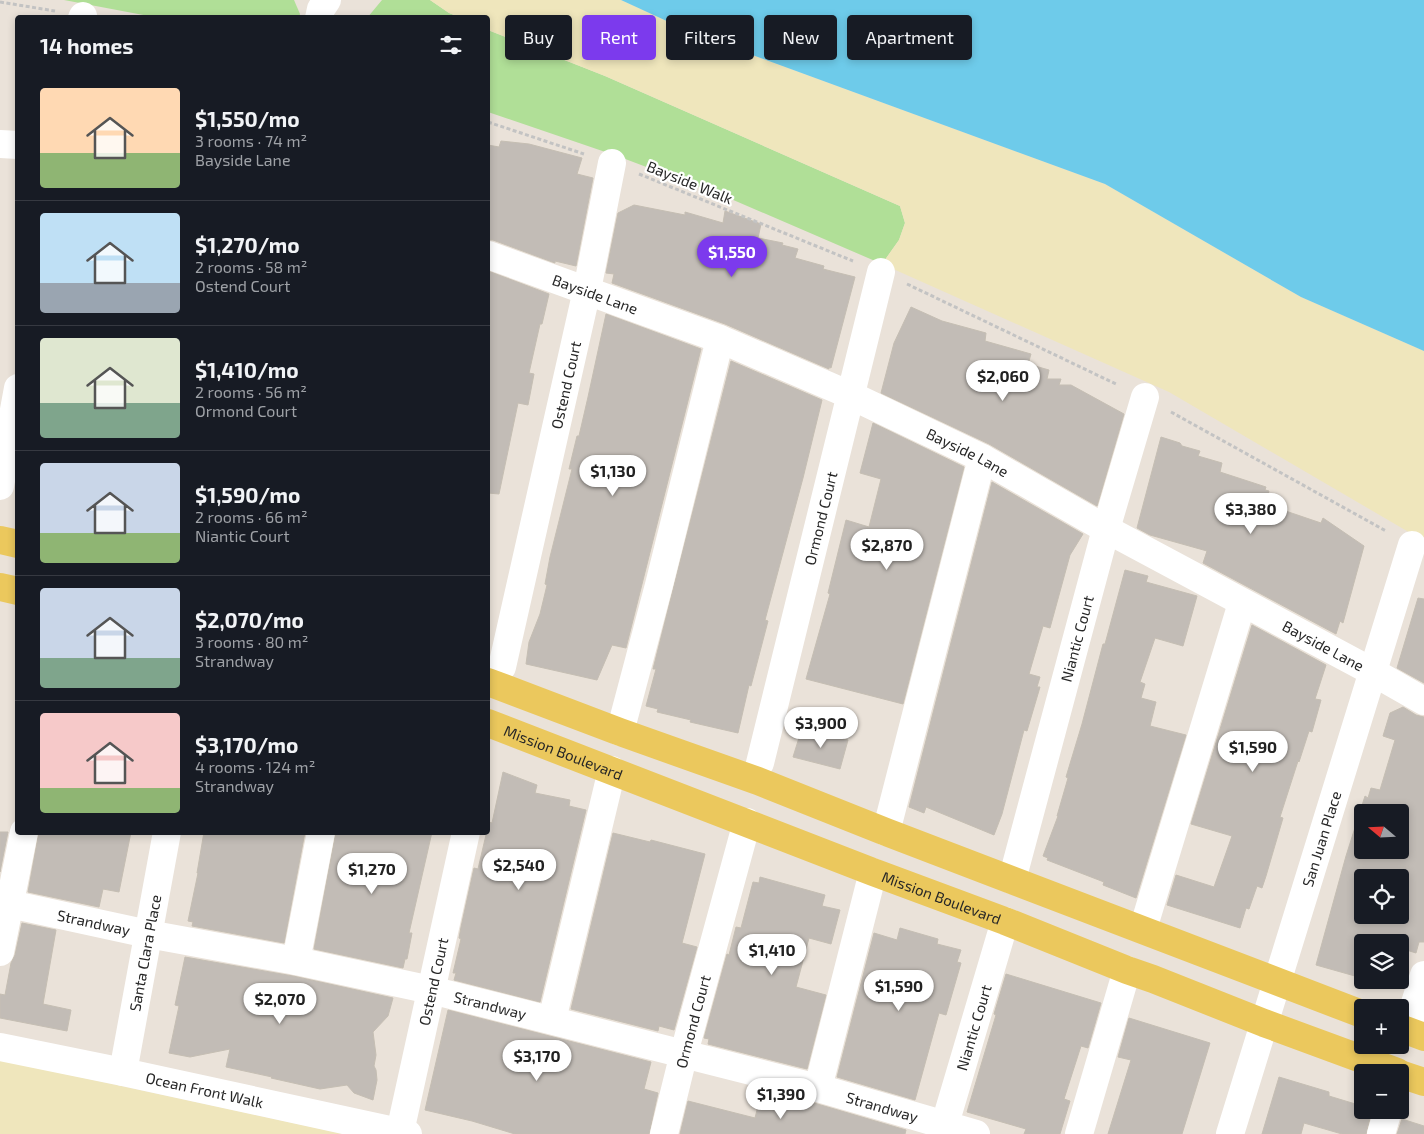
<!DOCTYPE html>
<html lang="en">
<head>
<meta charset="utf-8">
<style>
  body { margin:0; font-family:"Exo 2",sans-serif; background:#242831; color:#f1f3f6; height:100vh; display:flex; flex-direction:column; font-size:19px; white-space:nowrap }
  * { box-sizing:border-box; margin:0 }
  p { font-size:16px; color:#9ea1a6 }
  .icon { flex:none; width:28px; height:28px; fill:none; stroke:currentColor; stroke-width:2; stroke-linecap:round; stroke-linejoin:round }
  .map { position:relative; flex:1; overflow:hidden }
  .panel { position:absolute; left:15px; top:15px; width:475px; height:820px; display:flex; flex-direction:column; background:#171b24; border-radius:5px; box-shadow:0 2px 8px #0003 }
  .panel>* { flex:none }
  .guide { position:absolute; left:505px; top:15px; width:475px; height:45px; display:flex; gap:10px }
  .needle { width:32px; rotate:289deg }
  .controls { position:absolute; left:1354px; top:804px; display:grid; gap:10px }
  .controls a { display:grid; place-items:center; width:55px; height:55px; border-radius:5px; background:#171b24; box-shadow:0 2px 8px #0003; font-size:25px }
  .price { position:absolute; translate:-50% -42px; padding:0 11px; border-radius:18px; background:#fff; color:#222; font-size:16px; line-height:32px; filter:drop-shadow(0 1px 2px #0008) }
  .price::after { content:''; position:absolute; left:50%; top:30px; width:15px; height:11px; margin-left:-8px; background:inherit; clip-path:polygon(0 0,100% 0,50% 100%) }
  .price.on { background:#7c3aed; color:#fff }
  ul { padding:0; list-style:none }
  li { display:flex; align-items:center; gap:15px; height:125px; padding:0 25px }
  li+li { border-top:1px solid #363941 }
  li span { display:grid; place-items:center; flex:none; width:140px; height:100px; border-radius:5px; color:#555 }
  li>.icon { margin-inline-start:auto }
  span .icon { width:60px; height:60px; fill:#fffc; stroke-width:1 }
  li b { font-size:21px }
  h2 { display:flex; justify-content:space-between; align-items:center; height:60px; padding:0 25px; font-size:21px }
  .chip { padding:0 18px; border-radius:5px; background:#171b24; box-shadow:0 2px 8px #0003; font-size:18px; line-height:45px }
  .chip.on { background:#7c3aed; color:#fff }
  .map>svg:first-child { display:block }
  .green { fill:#b0df97 }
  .sand { fill:#efe6bc }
  .water { fill:#6ecbea }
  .building { fill:#c2bcb6; stroke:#c5beb3; fill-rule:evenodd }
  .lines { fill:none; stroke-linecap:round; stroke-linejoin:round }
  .path { stroke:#c3c3c3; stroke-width:3; stroke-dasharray:4 2.5; stroke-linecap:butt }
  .minor { stroke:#fff; stroke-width:28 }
  .major { stroke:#ebc85d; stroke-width:28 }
  .labels { text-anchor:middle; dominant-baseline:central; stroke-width:4.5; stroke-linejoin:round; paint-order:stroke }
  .street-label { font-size:15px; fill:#272727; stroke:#fff }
</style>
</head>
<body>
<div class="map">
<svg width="1424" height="1134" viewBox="0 0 1424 1134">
  <rect width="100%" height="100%" fill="#eae2d9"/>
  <g class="green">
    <polygon points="64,0 294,0 300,14 299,18 154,17"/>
    <polygon points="382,0 430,0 449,13 459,17 367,18"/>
    <polygon points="488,30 605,76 900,206 905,223 899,240 882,264 731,199 620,157 488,112"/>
  </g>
  <g class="sand">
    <polygon points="430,0 621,0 695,34 1105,184 1301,297 1424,351 1424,541 1169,392 882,264 899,240 905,223 900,206 605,76 488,30 488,18 459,17 449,13"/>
    <polygon points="0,1060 344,1134 0,1134"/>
  </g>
  <polygon class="water" points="621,0 1424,0 1424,351 1301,297 1105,184 695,34"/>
  <g class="building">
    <polygon points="501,141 529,144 582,158 577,174 593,178 576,266 555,261 555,263 493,240 488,240 488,145 499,147"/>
    <polygon points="634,205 685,215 685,212 723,223 725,211 761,224 758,238 783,243 782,245 798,249 795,258 824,266 823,269 855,277 831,368 829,367 829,369 725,324 612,283 614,274 606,273 618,213"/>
    <polygon points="488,271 549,294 542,324 540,324 529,373 534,374 528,405 518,403 499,494 488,493"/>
    <polygon points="911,307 942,321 986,333 985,341 1031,354 1028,364 1049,370 1047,379 1061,379 1059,385 1071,385 1124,414 1097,506 989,444 881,393 894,343"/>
    <polygon points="606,314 701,349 626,648 612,645 597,680 526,664 529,642 540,614 547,585 545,584 550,557 572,469 569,469 577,436 579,436 588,397"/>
    <polygon points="731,361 822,400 803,478 765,620 768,621 751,686 749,685 738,733 690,722 691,720 657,712 658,709 646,706 656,669 653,669"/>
    <polygon points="873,423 964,467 903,704 806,679 830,594 828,593 846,520 869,527 881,479 860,473"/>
    <polygon points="1161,437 1180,443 1182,446 1200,451 1198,456 1222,463 1220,472 1266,487 1265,490 1269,491 1265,504 1321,523 1323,518 1364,546 1343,623 1340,621 1336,634 1203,563 1207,551 1150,535 1137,528"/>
    <polygon points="992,482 1083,534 1070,555 1050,628 1043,626 1029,674 1040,677 1037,687 1040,687 1027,731 1024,730 1002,814 994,835 926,807 924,813 909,807"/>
    <polygon points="1125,570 1148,576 1146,582 1197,596 1183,646 1155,638 1140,682 1145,684 1141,698 1156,702 1150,726 1186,735 1136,898 1103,885 1104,882 1047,860 1048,858 1043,856 1058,816 1057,816 1068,778 1066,777 1082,724 1103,644 1105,644"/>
    <polygon points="1418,598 1424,599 1424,683 1397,668"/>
    <polygon points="1252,625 1326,665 1315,699 1321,700 1312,732 1309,731 1299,762 1298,761 1280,817 1283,818 1266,876 1262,888 1257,886 1249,909 1246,908 1240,928 1167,905 1176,875 1214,887 1232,836 1191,824"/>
    <path d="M1403,707L1416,715L1424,717V942H1419L1416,953L1400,948V942H1362V978L1316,965L1346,856L1365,796L1368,798L1371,788L1380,790L1395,740L1383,736L1390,713ZM1362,812H1400V850H1362ZM1362,878H1400V915H1362Z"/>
    <polygon points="802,728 848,740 840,769 793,757"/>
    <polygon points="503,772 537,785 535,793 570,800 569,806 586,810 540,1002 454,980 456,973 453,973 461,939 459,938 461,927 474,868 478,869 489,822 492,823"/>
    <polygon points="0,832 8,832 0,872"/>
    <polygon points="39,832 131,832 119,892 103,889 99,907 28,892"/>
    <polygon points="204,832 305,832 284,943 192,926 193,922 188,921 198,873 197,873"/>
    <polygon points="336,832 432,832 409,933 412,933 407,959 405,959 403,968 314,949"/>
    <polygon points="613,833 650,842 651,840 705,854 682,943 697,947 674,1030 659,1026 658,1031 571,1009"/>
    <polygon points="760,877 825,895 822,906 840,910 831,944 809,938 796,987 826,995 807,1069 708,1044 709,1039 704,1038 727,954 729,955 736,927 741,928 753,882 759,883"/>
    <polygon points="22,923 56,930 43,1004 71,1010 67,1031 0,1018 0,994 5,995 11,963 15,955"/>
    <polygon points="900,928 938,939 937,944 961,950 957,962 961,963 946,1015 939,1013 915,1100 837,1077 874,933 897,940"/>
    <polygon points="185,957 293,976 393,998 388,1016 373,1032 376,1055 374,1066 376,1070 377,1080 373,1100 354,1093 347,1085 320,1089 271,1078 272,1077 226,1067 230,1049 190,1057 169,1053 179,1006 175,1005"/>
    <polygon points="1006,974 1101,1003 1088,1048 1081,1046 1064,1099 1070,1101 1060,1134 1024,1134 1026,1129 967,1112 996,1015 994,1014"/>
    <polygon points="448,1010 651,1062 644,1089 658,1093 649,1134 515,1134 472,1121 425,1110"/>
    <polygon points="1129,1018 1210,1043 1182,1134 1108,1134 1131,1060 1118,1057"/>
    <polygon points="1279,1077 1329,1092 1329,1096 1362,1106 1362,1110 1372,1110 1366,1134 1342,1134 1304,1123 1301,1134 1262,1134"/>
    <polygon points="762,1090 814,1103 906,1130 905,1134 680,1134 688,1101 755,1118"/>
    <polygon points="1402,1119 1424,1126 1424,1134 1397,1134"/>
  </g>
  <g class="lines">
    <g class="path">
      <polyline points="0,2 55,11"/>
      <polyline points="488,122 584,154"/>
      <polyline points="639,174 853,261"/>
      <polyline points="907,284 1118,385"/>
      <polyline points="1171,412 1386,531"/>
    </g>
    <g class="minor">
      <polyline points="82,18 83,16"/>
      <polyline points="319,18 321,9 327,0"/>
      <polyline points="0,144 18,145"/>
      <path id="s1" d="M488,255L720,339L850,395L982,458L1106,529L1373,672L1424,701"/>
      <polyline points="0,486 18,388"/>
      <path id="s2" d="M502,667L587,290L612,163"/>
      <polyline points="620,732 659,585 720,339"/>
      <path id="s3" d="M760,763L881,272"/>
      <polyline points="886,832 982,458"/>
      <path id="s4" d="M1012,880L1106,529L1145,397"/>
      <path id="s5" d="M0,902L148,934L296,961L431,990L818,1088L976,1134"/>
      <polyline points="1143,929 1242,603"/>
      <polyline points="0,952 24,832"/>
      <polyline points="296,961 321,832"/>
      <polyline points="552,1020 612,770"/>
      <polyline points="1406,1031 1424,975"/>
      <path id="s6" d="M0,1047L123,1072L408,1134"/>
      <path id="s7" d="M123,1072L167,832"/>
      <polyline points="818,1088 873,872"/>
      <path id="s8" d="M400,1132L466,832"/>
      <path id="s9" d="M664,1134L684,1053L747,822"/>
      <path id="s10" d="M942,1134L1005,921"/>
      <polyline points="1079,1134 1127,970"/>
      <path id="s11" d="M1230,1134L1412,545"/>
      <polyline points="1381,1134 1388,1110"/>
    </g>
    <g class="major">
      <polyline points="0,540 18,544"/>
      <polyline points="0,587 18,591"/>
      <polyline points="488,682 620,732 758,781 886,832 1362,1014"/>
      <path id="s12" d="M488,723L873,872L1005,921L1127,970L1153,979L1264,1023L1397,1072"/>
      <polyline points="1400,1028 1424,1037"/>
      <polyline points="1400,1074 1424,1082"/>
    </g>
  </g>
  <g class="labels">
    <g class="street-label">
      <text transform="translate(690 182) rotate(22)">Bayside Walk</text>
      <text stroke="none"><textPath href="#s1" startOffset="114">Bayside Lane</textPath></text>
      <text stroke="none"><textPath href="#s2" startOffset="289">Ostend Court</textPath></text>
      <text stroke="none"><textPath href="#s1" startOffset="519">Bayside Lane</textPath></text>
      <text stroke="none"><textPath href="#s3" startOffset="252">Ormond Court</textPath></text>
      <text stroke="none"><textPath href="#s4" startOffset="250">Niantic Court</textPath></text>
      <text stroke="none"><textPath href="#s1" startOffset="924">Bayside Lane</textPath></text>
      <text stroke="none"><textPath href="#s12" startOffset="81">Mission Boulevard</textPath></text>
      <text stroke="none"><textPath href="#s11" startOffset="309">San Juan Place</textPath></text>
      <text stroke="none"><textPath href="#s12" startOffset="486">Mission Boulevard</textPath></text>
      <text stroke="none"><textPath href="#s5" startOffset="96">Strandway</textPath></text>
      <text stroke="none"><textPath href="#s7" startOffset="121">Santa Clara Place</textPath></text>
      <text stroke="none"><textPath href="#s8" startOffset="154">Ostend Court</textPath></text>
      <text stroke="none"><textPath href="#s5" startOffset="501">Strandway</textPath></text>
      <text stroke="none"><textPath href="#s9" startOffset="116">Ormond Court</textPath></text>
      <text stroke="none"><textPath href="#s10" startOffset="111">Niantic Court</textPath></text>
      <text stroke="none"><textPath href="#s6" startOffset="209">Ocean Front Walk</textPath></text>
      <text stroke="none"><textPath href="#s5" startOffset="906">Strandway</textPath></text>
    </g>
  </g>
</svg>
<div class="controls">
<a><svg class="needle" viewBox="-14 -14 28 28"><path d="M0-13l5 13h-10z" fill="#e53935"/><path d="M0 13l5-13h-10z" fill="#9ea1a6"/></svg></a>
<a><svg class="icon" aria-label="locate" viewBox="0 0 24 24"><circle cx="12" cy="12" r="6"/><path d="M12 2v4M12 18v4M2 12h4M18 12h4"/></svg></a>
<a><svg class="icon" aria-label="layers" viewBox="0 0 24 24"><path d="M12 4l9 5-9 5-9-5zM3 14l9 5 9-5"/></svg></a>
<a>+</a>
<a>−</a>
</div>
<b class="price on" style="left:732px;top:278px">$1,550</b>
<b class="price" style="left:1003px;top:402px">$2,060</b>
<b class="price" style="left:613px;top:497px">$1,130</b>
<b class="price" style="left:1251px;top:535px">$3,380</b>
<b class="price" style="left:887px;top:571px">$2,870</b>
<b class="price" style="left:821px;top:749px">$3,900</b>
<b class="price" style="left:1253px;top:773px">$1,590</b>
<b class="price" style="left:519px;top:891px">$2,540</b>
<b class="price" style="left:372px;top:895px">$1,270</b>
<b class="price" style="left:772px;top:976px">$1,410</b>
<b class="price" style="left:899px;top:1012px">$1,590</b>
<b class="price" style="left:280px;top:1025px">$2,070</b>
<b class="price" style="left:537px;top:1082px">$3,170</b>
<b class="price" style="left:781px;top:1120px">$1,390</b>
<div class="guide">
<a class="chip">Buy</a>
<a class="chip on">Rent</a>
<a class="chip">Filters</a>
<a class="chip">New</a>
<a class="chip">Apartment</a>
</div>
<section class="panel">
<h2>14 homes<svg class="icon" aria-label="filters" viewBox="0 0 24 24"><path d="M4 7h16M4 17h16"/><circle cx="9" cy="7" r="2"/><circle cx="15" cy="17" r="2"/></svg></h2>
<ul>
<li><span style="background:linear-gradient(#ffd9b3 65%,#8fb573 0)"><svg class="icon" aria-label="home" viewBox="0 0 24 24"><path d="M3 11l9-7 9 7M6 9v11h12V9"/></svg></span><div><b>$1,550/mo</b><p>3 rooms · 74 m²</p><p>Bayside Lane</p></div></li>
<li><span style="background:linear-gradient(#bfe0f5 70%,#9aa5b1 0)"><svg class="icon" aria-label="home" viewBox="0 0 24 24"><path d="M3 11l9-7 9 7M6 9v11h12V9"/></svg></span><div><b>$1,270/mo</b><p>2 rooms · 58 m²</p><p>Ostend Court</p></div></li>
<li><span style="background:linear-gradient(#dfe7d0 65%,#7fa58c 0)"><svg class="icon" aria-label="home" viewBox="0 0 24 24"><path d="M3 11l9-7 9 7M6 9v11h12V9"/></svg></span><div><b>$1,410/mo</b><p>2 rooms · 56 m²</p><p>Ormond Court</p></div></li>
<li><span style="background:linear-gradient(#c9d6e8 70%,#8fb573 0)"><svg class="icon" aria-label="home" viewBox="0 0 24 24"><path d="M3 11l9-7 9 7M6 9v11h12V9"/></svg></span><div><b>$1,590/mo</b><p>2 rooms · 66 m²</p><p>Niantic Court</p></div></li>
<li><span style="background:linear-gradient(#c9d6e8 70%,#7fa58c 0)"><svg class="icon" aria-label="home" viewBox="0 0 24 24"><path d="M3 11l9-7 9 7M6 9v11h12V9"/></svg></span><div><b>$2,070/mo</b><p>3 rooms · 80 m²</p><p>Strandway</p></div></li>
<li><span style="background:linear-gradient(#f6c9c9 75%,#8fb573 0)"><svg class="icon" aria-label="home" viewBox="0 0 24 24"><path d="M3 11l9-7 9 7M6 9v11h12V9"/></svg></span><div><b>$3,170/mo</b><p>4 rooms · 124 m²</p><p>Strandway</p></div></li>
</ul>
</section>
</div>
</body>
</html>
